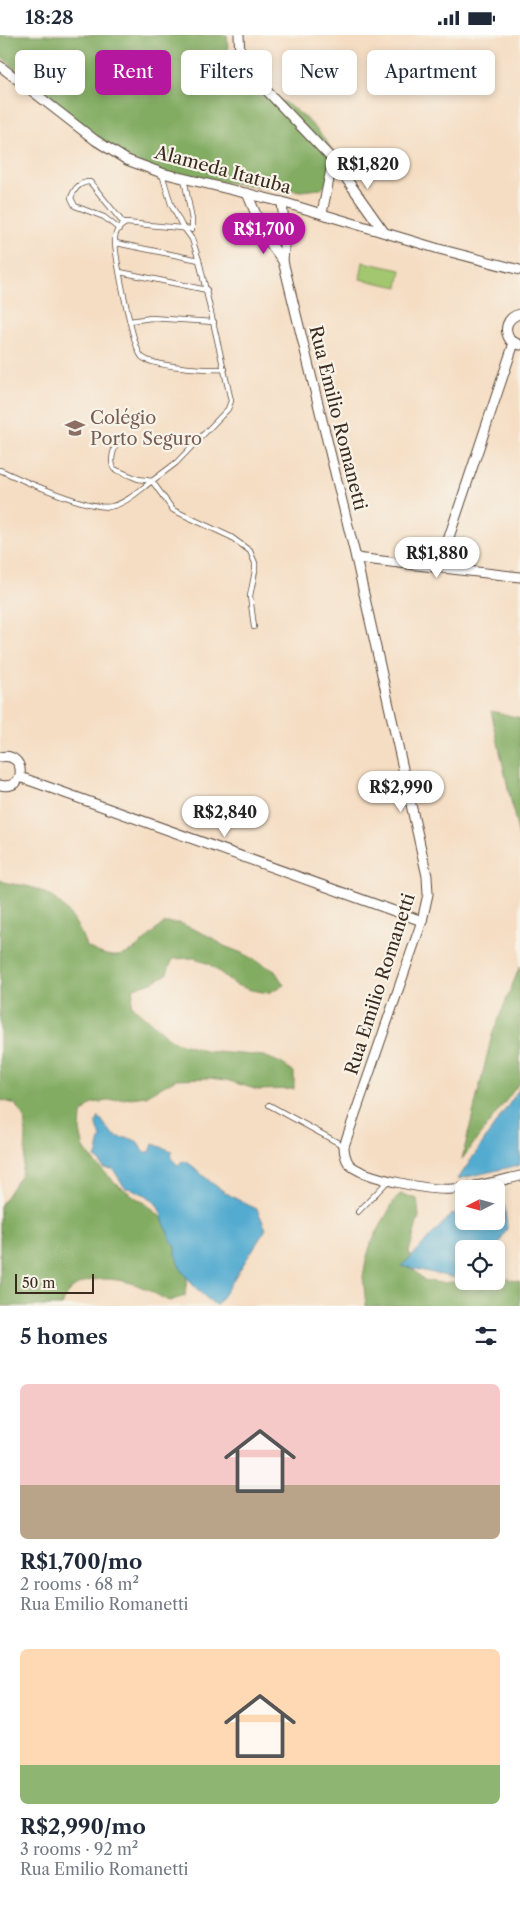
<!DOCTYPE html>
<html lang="en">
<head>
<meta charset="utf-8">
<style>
  body { margin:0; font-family:"Libre Caslon Text",serif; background:#f6f6f7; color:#1f2937; height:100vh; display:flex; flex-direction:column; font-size:19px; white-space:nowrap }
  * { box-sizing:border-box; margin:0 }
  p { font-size:16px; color:#747a83 }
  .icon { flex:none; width:28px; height:28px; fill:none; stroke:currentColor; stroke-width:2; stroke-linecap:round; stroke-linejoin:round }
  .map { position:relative; height:1271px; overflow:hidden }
  .side { display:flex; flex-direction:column; background:#fff; flex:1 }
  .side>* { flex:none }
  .top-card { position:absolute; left:15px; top:15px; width:490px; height:45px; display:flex; gap:10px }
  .needle { width:32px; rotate:264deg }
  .buttons { position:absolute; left:455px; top:1145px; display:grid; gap:10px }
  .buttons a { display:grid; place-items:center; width:50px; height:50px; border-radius:8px; background:#fff; box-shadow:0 2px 8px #0003; font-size:25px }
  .scale { position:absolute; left:15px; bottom:12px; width:79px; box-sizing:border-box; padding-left:5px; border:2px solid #3b2a1e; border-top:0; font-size:14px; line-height:18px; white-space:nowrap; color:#3b2a1e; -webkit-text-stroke:4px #f7f3e8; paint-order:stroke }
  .price { position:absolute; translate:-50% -42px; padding:0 11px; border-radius:18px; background:#fff; color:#222; font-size:16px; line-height:32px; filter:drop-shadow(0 1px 2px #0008) }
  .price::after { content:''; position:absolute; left:50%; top:30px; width:15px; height:11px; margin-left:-8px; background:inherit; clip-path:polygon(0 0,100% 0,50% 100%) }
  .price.selected { background:#b5179e; color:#fff }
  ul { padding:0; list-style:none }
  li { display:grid; align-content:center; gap:10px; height:265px; padding:0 20px }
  li span { display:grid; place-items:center; height:155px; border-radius:8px; color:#555 }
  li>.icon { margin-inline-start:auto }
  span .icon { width:90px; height:90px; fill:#fffc; stroke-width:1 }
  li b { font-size:21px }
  h2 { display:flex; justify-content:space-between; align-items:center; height:60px; padding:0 20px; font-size:21px }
  .tag { padding:0 18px; border-radius:8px; background:#fff; box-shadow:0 2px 8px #0003; font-size:18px; line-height:45px }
  .tag.selected { background:#b5179e; color:#fff }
  .status { display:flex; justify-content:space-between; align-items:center; height:35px; padding:0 25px; background:#fff; direction:ltr }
  .status svg { height:14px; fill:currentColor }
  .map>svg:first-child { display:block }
  .green { fill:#a3c770; stroke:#6f7847 }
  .forest { fill:#82ac62; stroke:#5e6b40 }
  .water { fill:#53abd0; stroke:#476a77 }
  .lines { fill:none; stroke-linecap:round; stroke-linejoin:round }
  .lane-casing { stroke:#574537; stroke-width:6 }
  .street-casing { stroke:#574537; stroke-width:11 }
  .lane { stroke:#fff; stroke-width:4.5 }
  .street { stroke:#fff; stroke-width:9 }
  .labels { text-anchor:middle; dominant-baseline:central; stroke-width:4.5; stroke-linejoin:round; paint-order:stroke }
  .street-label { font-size:18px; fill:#3b2a1e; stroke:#f7f3e8 }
  .education-label { font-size:18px; fill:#785e54; stroke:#f7f3e8; text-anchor:start }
</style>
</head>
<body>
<div class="status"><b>18:28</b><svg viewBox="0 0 49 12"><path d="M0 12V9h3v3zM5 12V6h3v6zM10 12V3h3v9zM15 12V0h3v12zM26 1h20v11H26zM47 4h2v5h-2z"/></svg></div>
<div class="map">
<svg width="520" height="1271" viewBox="0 0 520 1271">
  <rect width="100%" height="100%" fill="#f7f3e8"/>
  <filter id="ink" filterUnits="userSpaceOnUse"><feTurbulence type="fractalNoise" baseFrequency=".02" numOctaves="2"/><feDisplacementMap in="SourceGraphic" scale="10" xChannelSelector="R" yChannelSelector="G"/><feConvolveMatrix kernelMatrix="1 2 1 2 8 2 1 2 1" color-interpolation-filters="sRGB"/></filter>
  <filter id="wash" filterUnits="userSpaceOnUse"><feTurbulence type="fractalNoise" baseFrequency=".0096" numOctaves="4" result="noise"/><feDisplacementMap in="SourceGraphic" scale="20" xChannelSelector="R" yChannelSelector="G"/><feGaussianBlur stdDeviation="1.12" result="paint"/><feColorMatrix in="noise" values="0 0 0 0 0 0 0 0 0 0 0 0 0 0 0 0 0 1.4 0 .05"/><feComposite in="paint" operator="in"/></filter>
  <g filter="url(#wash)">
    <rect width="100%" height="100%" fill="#f5ddc3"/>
    <polygon class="green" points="363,227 401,235 398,252 360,244"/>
    <g class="forest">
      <path d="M0,0H227C228,9 228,32 232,38C243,53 259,54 275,62C303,77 325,99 339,127L334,143L320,154L301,156L161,140L155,134L96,111L0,20Z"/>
      <polygon points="491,676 520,683 520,807"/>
      <path d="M0,845C9,850 20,849 30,852C59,860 77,884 86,911C126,935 135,912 164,888H180L211,902L224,911L242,918L275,936L284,950L268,958L251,955L236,950L209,929L194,923L173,924L166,940L152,947L134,953L131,970L172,1006L205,1016L264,1021L281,1028L294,1037V1054L258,1055L226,1045L209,1043L176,1044L146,1061L92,1068L81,1080L80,1096L84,1113L93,1126L119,1151L150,1172L166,1187L187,1241L185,1261L169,1266C158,1261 148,1254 137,1250C119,1243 88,1240 72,1254C68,1257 64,1266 62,1271H0V1171L21,1139L25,1118L26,1099L24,1083L15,1069L0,1065Z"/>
      <polygon points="520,931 520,1047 462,1124 492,1000"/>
      <polygon points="402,1159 417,1164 419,1181 409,1217 413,1234 424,1245 441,1248 464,1246 496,1246 496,1243 508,1244 520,1247 520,1271 366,1271 363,1242 366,1225 371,1208 394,1166 399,1160"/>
    </g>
    <g class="water">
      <polygon points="520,1053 520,1130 458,1144"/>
      <path d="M99,1082C103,1086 109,1097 114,1100C128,1107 134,1097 143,1117H150L153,1109L172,1116L171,1123L178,1130L184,1126C194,1130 198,1137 206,1143C221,1156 239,1166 257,1174L266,1194L217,1270C206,1266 182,1240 178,1228C176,1224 177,1218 175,1213C173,1207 169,1202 167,1196C160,1179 161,1167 143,1159C137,1156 132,1153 125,1153L113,1134L103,1133L100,1126L95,1123C99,1116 97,1110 101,1103L96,1088Z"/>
      <polygon points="504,1167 507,1193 496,1216 496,1214 464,1214 464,1245 402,1231 452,1179 464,1176 464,1186 496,1186 496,1169"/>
    </g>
  </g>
  <g filter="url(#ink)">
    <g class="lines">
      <defs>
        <g id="lane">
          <polyline points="184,143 192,185 192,195"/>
          <path d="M119,194L104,182L75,171L71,163C74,154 80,147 90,147L124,189"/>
          <path d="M192,194L126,188C120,191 116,196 115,202C114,217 133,314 142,322C153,332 209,335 225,334"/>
          <polyline points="116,208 199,225"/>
          <polyline points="120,237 207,255"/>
          <polyline points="130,286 151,283 214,287"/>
          <path d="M118,403C115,413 109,424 114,434L138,444L152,446L176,428L228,374L231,366L199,225L192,204L181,189L171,169L162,139"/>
          <path d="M0,435C21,445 94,477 113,471C128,467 141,454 152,446L173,475L231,502L250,516L255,528V536L250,561L254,592"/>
          <polyline points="269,1070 344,1111"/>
          <polyline points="358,1177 388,1146"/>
        </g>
        <g id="street">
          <polyline points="239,0 240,20 246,34 333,125 384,197"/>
          <polyline points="0,31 95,105 127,125 162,138 282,167 439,214 520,235"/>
          <polyline points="247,158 265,201 283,226"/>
          <path d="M282,167L285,198L283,226L356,523L427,841L428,859L422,886L344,1111C344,1117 345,1123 349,1129C362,1143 432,1156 452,1154C475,1153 498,1146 520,1141"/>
          <polyline points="322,178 333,125"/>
          <path d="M520,310L510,305C503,294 507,282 520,279"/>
          <polyline points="356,523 520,542"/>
          <polyline points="439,532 514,308"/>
          <path d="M0,722C27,716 27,757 0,750"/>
          <polyline points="20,742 422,886"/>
        </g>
      </defs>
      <use href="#lane" class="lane-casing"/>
      <use href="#street" class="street-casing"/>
      <use href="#lane" class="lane"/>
      <use href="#street" class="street"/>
    </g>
  </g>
  <defs>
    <symbol id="school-bare" viewBox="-9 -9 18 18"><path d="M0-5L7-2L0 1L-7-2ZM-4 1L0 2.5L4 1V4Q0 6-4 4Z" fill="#8d6e63" stroke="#f7f3e8" stroke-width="2.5" paint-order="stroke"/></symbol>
  </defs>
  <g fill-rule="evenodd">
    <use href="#school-bare" x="61" y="379" width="28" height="28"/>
  </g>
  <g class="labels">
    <g class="street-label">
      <text transform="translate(223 135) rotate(15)">Alameda Itatuba</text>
      <text transform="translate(338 383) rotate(76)">Rua Emilio Romanetti</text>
      <text transform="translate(380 949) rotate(-72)">Rua Emilio Romanetti</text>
    </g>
    <g class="education-label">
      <text x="90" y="383">Colégio<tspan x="90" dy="21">Porto Seguro</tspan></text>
    </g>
  </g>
</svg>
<div class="buttons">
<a><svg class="needle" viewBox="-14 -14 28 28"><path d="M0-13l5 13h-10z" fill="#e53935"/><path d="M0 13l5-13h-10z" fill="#747a83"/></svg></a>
<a><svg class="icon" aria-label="locate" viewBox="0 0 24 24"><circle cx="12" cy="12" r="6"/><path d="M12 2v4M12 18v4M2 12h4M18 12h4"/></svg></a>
</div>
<div class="scale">50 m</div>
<b class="price" style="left:368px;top:155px">R$1,820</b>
<b class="price selected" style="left:264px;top:220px">R$1,700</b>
<b class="price" style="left:437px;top:544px">R$1,880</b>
<b class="price" style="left:401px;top:778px">R$2,990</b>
<b class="price" style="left:225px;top:803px">R$2,840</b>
<div class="top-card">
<a class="tag">Buy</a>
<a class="tag selected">Rent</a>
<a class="tag">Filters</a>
<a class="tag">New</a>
<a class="tag">Apartment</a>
</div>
</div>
<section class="side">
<h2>5 homes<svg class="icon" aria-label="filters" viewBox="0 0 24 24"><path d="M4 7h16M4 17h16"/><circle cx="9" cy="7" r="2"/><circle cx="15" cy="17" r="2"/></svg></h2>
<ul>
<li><span style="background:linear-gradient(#f6c9c9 65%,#b9a48a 0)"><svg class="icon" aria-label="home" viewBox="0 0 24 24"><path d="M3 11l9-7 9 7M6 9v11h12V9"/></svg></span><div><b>R$1,700/mo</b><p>2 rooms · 68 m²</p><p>Rua Emilio Romanetti</p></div></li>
<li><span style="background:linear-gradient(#ffd9b3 75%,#8fb573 0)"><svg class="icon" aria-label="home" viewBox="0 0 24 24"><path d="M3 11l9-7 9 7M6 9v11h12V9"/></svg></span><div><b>R$2,990/mo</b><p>3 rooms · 92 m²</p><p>Rua Emilio Romanetti</p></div></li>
</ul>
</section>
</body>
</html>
